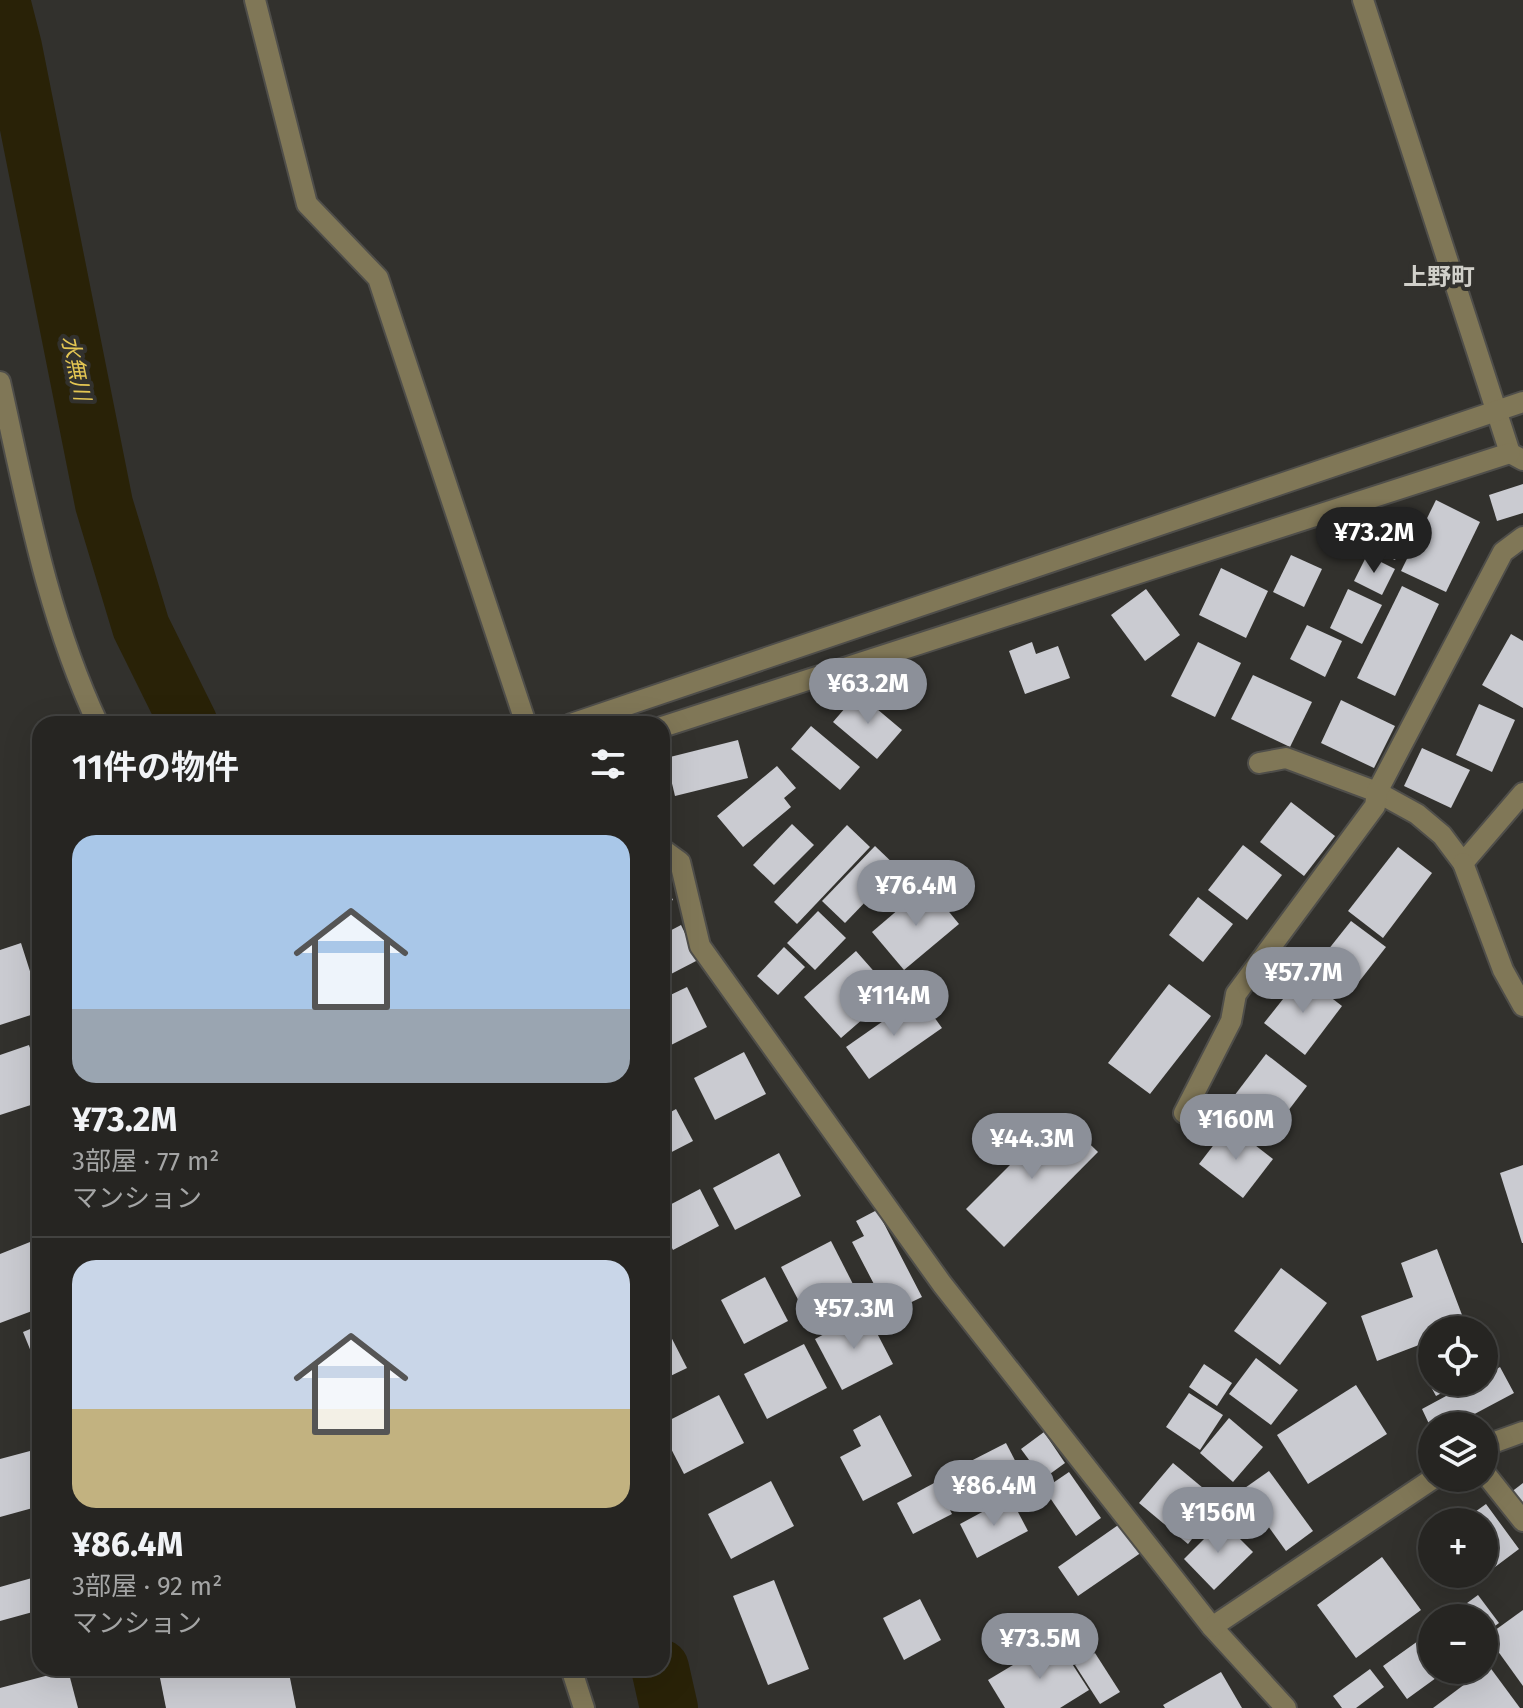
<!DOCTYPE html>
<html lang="ja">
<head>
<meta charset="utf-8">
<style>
  body { margin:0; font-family:"Fira Sans","Noto Sans JP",sans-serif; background:#2e2d2a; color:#f1f3f6; height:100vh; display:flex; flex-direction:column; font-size:30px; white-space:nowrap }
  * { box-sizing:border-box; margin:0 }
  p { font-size:26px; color:#a4a5a5 }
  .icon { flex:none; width:44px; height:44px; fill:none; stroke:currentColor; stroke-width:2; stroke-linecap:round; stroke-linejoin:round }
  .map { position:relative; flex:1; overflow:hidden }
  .details { position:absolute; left:32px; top:716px; width:638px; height:960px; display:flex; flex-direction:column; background:#262522; border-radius:24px; box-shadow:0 8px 32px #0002,0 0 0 2px #424240 }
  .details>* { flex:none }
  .fabs { position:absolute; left:1418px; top:1316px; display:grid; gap:16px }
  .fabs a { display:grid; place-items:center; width:80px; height:80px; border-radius:50%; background:#262522; box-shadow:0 8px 32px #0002,0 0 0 2px #424240; font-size:40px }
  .price { position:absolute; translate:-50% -68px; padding:0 18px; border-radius:28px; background:#8c9099; color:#fff; font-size:26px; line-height:52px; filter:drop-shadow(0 2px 4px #0008) }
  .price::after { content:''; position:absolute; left:50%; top:48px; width:24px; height:18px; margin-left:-12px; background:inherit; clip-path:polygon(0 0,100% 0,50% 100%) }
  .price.active { background:#222; color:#fff }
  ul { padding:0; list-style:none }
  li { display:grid; align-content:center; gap:16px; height:424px; padding:0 40px }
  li+li { border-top:2px solid #424240 }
  li span { display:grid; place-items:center; height:248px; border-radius:24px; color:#555 }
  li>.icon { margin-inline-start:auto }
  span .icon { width:144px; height:144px; fill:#fffc; stroke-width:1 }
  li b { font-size:34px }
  h2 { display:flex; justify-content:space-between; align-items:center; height:96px; padding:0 40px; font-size:34px }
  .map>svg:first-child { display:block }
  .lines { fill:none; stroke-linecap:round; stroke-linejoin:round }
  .river { stroke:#292207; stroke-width:58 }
  .building { fill:#cacbd1 }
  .minor-casing { stroke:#4f4e4a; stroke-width:24 }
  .minor { stroke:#807757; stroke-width:20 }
  .labels { text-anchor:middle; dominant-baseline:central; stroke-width:8; stroke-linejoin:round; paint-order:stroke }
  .water-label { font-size:22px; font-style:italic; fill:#e4c653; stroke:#32312d }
  .quarter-label { font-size:24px; font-weight:bold; fill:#d1d0ca; stroke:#32312d }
</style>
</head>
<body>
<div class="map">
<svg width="1523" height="1708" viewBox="0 0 1523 1708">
  <rect width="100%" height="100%" fill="#32312d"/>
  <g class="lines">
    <g class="river">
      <polyline points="1,0 13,47 104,504 141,627 189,724"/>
      <polyline points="660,1668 669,1708"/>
    </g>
  </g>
  <g class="building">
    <polygon points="1523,484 1523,513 1497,521 1489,495"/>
    <polygon points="1436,500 1480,522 1446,592 1401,571"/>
    <polygon points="1388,507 1415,519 1395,560 1368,548"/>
    <polygon points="1291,555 1322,569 1304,607 1273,592"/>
    <polygon points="1367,555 1395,569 1382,595 1354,581"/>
    <polygon points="1221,568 1268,591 1246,638 1199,615"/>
    <polygon points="1402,586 1439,604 1395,696 1357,678"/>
    <polygon points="1146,589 1180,635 1145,661 1111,615"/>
    <polygon points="1348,589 1382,605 1362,644 1330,628"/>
    <polygon points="1307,625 1342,641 1325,677 1290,659"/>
    <polygon points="1511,634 1523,641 1523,708 1482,685"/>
    <polygon points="1032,642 1036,654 1058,646 1070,678 1025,694 1009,651"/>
    <polygon points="1198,642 1241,663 1215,717 1171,696"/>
    <polygon points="1253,675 1312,702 1290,747 1231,719"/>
    <polygon points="858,693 902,730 877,759 833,722"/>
    <polygon points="1341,700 1395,726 1374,768 1321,743"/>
    <polygon points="1479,704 1515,720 1492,772 1456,755"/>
    <polygon points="811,726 860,767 840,790 791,749"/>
    <polygon points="738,740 748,778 675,796 666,758"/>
    <polygon points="1422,748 1470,770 1451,808 1404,786"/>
    <polygon points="777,766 796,788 784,798 791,807 743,847 717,816"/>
    <polygon points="1291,802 1335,836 1304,876 1260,842"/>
    <polygon points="792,824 814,845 774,885 753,865"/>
    <polygon points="847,825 870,847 797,924 774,902"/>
    <polygon points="1243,845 1282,875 1247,920 1208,890"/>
    <polygon points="875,846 898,868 845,923 822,901"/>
    <polygon points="1398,847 1432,873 1383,938 1348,911"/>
    <polygon points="662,879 673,900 662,905"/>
    <polygon points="927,885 959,924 904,970 872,932"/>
    <polygon points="1198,897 1233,924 1203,962 1169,935"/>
    <polygon points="818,911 846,938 815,970 787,943"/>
    <polygon points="1351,921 1386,947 1351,992 1316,965"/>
    <polygon points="681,925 698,960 671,974 662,956 662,935"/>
    <polygon points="21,943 35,987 40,985 40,1012 0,1025 0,950"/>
    <polygon points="784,947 805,967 778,995 757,976"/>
    <polygon points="856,951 886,985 857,1011 864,1018 841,1038 804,997"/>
    <polygon points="1302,975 1342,1006 1305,1055 1264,1023"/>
    <polygon points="1169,984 1211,1016 1150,1094 1108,1063"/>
    <polygon points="687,987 707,1027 667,1047 662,1038 662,999"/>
    <polygon points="919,996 942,1028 869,1079 846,1047"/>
    <polygon points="29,1045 40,1079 40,1102 0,1115 0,1055"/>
    <polygon points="744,1052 766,1094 715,1120 694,1078"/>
    <polygon points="1266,1054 1307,1086 1272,1132 1231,1100"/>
    <polygon points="676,1109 693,1141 662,1157 662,1117"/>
    <polygon points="1060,1115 1098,1152 1004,1247 966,1209"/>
    <polygon points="1229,1125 1273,1159 1243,1198 1199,1164"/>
    <polygon points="779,1153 801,1196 735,1230 713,1188"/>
    <polygon points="1523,1165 1523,1243 1522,1243 1500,1173"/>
    <polygon points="700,1189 719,1226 673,1250 662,1229 662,1209"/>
    <polygon points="877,1210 922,1297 889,1313 852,1242 864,1236 856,1221"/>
    <polygon points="40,1238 40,1308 0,1323 0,1254"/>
    <polygon points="831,1241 854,1286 804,1311 781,1267"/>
    <polygon points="1437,1249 1467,1328 1432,1330 1432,1340 1377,1361 1361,1316 1413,1297 1401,1263"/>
    <polygon points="1281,1268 1327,1303 1280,1365 1234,1331"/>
    <polygon points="765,1277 788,1321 744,1344 721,1300"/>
    <polygon points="866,1312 893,1364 842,1390 815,1339"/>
    <polygon points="40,1325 40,1374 23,1332"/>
    <polygon points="668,1331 687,1368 662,1380 662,1334"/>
    <polygon points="804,1344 827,1388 767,1419 744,1374"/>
    <polygon points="1256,1358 1298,1390 1271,1425 1229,1394"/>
    <polygon points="1204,1364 1232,1383 1217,1406 1189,1387"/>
    <polygon points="1500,1367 1514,1393 1452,1426 1430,1426 1422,1409 1472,1382 1484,1382 1484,1376"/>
    <polygon points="1432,1370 1432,1382 1462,1382 1436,1396 1424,1374"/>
    <polygon points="1356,1385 1387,1434 1308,1484 1277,1435"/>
    <polygon points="1189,1393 1223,1415 1200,1450 1166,1427"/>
    <polygon points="719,1395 744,1443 684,1474 662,1431 662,1424"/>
    <polygon points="880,1415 912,1476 863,1501 840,1457 861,1446 853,1430"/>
    <polygon points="1229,1418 1263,1447 1233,1482 1200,1453"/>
    <polygon points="1044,1432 1065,1463 1043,1479 1021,1449"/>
    <polygon points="1006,1443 1025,1480 984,1501 965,1464"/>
    <polygon points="30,1451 40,1488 40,1506 0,1517 0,1459"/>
    <polygon points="1173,1463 1221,1503 1188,1544 1139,1503"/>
    <polygon points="1269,1471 1313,1531 1286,1551 1242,1490"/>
    <polygon points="1069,1472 1101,1518 1076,1536 1044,1489"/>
    <polygon points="771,1481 794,1526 731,1559 708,1514"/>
    <polygon points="936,1482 952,1514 913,1534 897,1503"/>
    <polygon points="1523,1483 1523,1510 1510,1493"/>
    <polygon points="1010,1497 1028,1531 977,1558 960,1524"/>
    <polygon points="1486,1504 1519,1549 1467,1588 1457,1574 1484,1574 1484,1522 1461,1522"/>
    <polygon points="1124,1521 1145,1550 1078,1596 1058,1567"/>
    <polygon points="1222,1521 1253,1552 1214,1590 1184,1559"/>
    <polygon points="1382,1557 1421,1610 1356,1658 1317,1605"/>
    <polygon points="39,1576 40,1610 0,1621 0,1587"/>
    <polygon points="774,1580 809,1669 768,1685 733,1596"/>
    <polygon points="1478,1595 1499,1623 1484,1634 1484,1618 1455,1618 1452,1614"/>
    <polygon points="920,1599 941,1640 904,1660 883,1618"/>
    <polygon points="1523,1610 1523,1686 1487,1636"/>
    <polygon points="1432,1631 1432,1670 1447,1670 1407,1699 1383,1666"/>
    <polygon points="1056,1639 1089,1690 1060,1708 1005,1708 988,1680"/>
    <polygon points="1095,1653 1120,1692 1100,1704 1075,1665"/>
    <polygon points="1489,1666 1520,1708 1433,1708"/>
    <polygon points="158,1668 288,1668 296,1708 166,1708"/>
    <polygon points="1370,1669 1384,1687 1356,1708 1342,1708 1333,1696"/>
    <polygon points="68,1670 78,1708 0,1708 0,1688"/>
    <polygon points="1221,1672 1242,1708 1165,1708 1163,1705"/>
  </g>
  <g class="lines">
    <defs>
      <g id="minor">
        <polyline points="255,0 307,204 378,278 526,724"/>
        <polyline points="1363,0 1510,453 1523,460"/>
        <path d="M0,382C26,498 47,616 98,724"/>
        <polyline points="571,724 1523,402"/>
        <polyline points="662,727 1510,453"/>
        <polyline points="1259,763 1286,758 1377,792 1417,814 1442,835 1463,863 1523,793"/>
        <polyline points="662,849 680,862 700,946 942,1284 1212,1627 1286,1708"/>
        <polyline points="1463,863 1503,970 1523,1006"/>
        <polyline points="1184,1113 1231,1021 1236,994 1375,806 1377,792 1503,552 1523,537"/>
        <polyline points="1484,1446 1523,1432"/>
        <polyline points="1484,1472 1523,1521"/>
        <polyline points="1212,1627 1434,1478"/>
        <polyline points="571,1668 584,1708"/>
      </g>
    </defs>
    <use href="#minor" class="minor-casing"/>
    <use href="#minor" class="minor"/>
  </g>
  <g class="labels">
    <g class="water-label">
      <text transform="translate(76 368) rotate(78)">水無川</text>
    </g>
    <g class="quarter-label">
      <text x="1439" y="277">上野町</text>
    </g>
  </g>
</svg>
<div class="fabs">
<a><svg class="icon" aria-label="locate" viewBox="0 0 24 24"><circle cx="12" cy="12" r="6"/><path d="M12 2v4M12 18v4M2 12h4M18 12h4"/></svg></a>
<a><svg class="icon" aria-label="layers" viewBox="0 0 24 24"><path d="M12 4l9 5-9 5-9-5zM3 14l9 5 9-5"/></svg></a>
<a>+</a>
<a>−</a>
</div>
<b class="price active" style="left:1374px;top:575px">¥73.2M</b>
<b class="price" style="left:868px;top:726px">¥63.2M</b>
<b class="price" style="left:916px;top:928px">¥76.4M</b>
<b class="price" style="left:1303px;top:1015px">¥57.7M</b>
<b class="price" style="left:894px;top:1038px">¥114M</b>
<b class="price" style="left:1236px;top:1162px">¥160M</b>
<b class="price" style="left:1032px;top:1181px">¥44.3M</b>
<b class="price" style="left:854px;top:1351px">¥57.3M</b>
<b class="price" style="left:994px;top:1528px">¥86.4M</b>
<b class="price" style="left:1218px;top:1555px">¥156M</b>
<b class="price" style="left:1040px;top:1681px">¥73.5M</b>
<section class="details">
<h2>11件の物件<svg class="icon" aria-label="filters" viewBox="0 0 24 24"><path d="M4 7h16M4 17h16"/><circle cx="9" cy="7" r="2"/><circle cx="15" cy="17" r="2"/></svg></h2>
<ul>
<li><span style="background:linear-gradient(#a9c7e8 70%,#9aa5b1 0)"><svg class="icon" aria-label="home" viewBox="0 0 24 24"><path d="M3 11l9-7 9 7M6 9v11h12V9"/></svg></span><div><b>¥73.2M</b><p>3部屋 · 77 m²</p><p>マンション</p></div></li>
<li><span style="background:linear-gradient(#c9d6e8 60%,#c2b280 0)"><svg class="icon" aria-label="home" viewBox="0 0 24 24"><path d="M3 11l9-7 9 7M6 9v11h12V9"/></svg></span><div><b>¥86.4M</b><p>3部屋 · 92 m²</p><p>マンション</p></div></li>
</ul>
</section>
</div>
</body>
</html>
